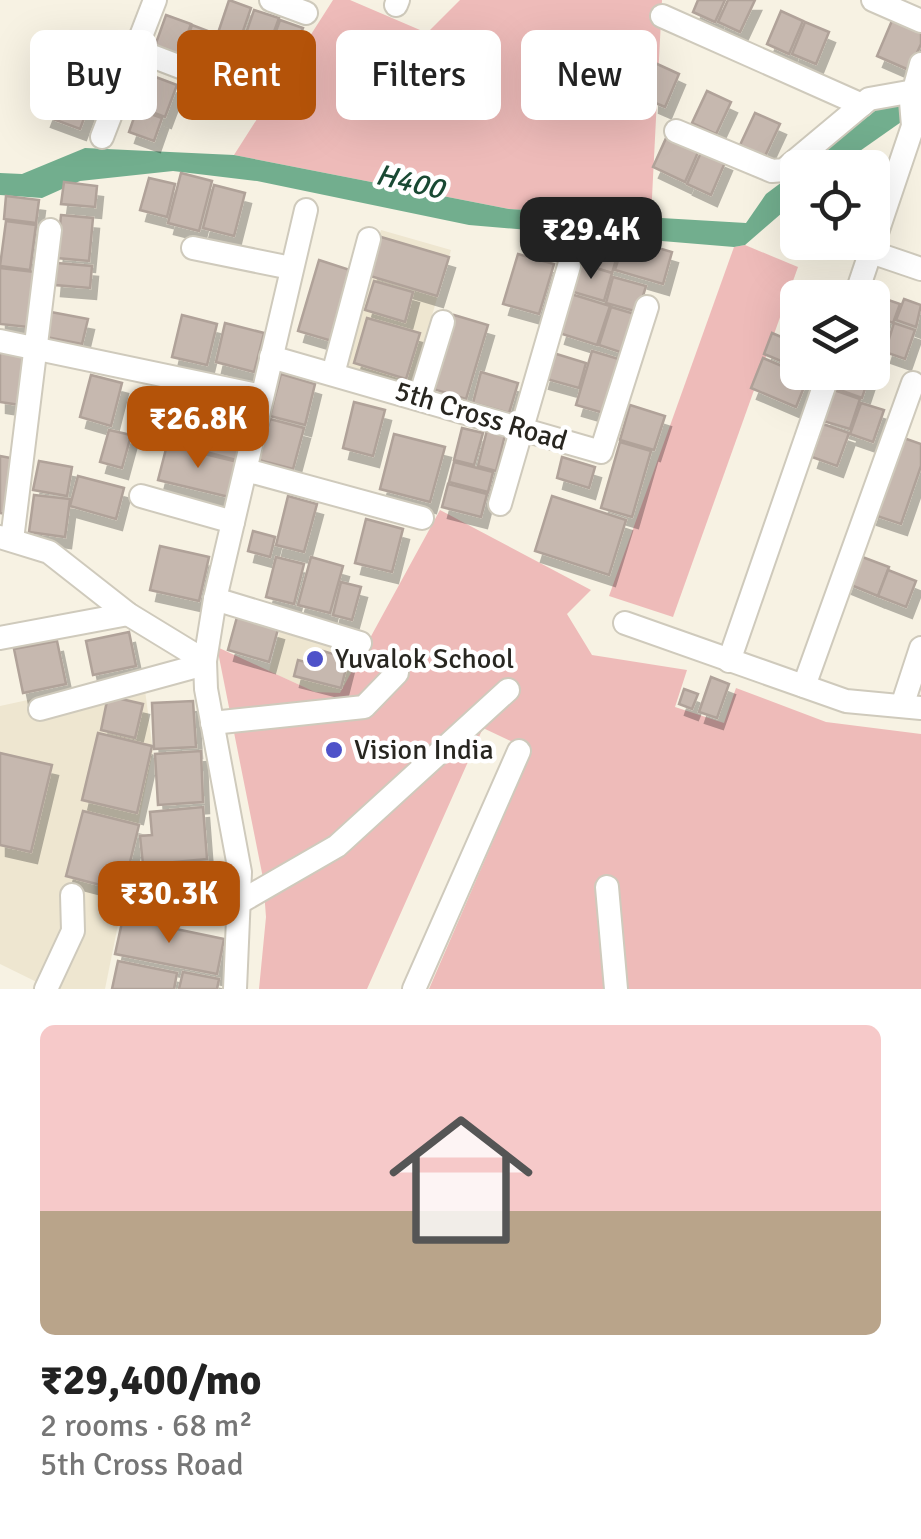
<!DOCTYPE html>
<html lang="en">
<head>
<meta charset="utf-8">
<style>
  body { margin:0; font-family:Signika,sans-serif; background:#f6f6f6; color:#222; height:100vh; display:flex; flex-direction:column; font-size:38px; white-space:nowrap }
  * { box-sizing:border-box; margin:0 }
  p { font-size:32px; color:#767676 }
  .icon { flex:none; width:55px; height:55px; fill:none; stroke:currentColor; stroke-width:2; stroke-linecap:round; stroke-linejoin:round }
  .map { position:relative; height:989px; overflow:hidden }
  .side { display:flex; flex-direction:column; background:#fff; flex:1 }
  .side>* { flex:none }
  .banner { position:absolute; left:30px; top:30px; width:862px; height:90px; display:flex; gap:20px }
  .tools { position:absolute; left:780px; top:150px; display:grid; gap:20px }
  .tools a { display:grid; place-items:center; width:110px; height:110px; border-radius:15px; background:#fff; box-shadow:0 10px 40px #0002; font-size:50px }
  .price { position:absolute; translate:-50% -85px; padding:0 22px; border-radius:20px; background:#b45309; color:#fff; font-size:32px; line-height:65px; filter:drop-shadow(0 2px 5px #0008) }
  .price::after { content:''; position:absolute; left:50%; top:60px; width:30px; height:22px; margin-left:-15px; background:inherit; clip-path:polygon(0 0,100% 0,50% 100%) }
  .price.selected { background:#222; color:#fff }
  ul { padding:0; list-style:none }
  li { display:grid; align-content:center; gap:20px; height:530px; padding:0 40px }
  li+li { border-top:2px solid #e0e0e0 }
  li span { display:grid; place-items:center; height:310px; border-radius:15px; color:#555 }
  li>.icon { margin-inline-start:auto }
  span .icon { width:180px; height:180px; fill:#fffc; stroke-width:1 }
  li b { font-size:42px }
  .tag { padding:0 35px; border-radius:15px; background:#fff; box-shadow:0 10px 40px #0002; font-size:35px; line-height:90px }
  .tag.selected { background:#b45309; color:#fff }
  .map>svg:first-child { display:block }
  .built { fill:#eee6d0 }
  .green { fill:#eebbb9 }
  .water { fill:#72ae8e }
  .building { fill:#c6b8af; stroke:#b0a299; stroke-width:2.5; filter:url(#shadow) }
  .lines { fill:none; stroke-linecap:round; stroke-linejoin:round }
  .minor-casing { stroke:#cfcabc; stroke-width:26 }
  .minor { stroke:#fff; stroke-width:22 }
  .poi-dot { fill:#4e52c9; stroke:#fff; stroke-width:4 }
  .labels { text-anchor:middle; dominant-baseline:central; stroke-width:9; stroke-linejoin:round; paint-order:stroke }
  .street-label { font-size:28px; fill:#282620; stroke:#fff }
  .poi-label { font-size:28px; fill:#282620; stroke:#fff; text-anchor:start }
  .water-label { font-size:30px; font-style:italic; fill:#194933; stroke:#fff }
</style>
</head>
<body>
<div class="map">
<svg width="921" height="989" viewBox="0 0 921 989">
  <defs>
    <filter id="shadow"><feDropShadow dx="6" dy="11" stdDeviation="0" flood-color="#0004"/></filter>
  </defs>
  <rect width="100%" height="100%" fill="#f7f2e3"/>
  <g class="built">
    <polygon points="381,230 451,250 411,388 341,367"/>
    <polygon points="281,626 365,648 340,694 315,692 269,671"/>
    <polygon points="143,675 153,751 105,989 51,989 0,964 0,706"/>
  </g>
  <g class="green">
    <polygon points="333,0 350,0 427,33 460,0 662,0 651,217 509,209 234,155"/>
    <polygon points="745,245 798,267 673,617 609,596 734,247"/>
    <polygon points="440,510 591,590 567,614 592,655 687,670 675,707 724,723 736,688 826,722 921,734 921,989 429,989 532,751 483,728 367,989 259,989 266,917 263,878 217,647 315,692 340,693"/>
  </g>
  <g class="water">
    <polygon points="899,100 904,120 837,167 801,168 884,104"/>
    <polygon points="85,148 234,155 509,209 746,223 766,194 798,170 797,200 745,245 734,247 469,225 257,181 173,171 80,181 42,198 0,195 0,173 22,174"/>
  </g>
  <g class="building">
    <polygon points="229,0 251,8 240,40 218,33"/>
    <polygon points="698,0 725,0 715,22 693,12"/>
    <polygon points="728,0 755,0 740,32 718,22"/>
    <polygon points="254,10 279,18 267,51 243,42"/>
    <polygon points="781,11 803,21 789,54 767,44"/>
    <polygon points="166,15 191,24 180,55 155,46"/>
    <polygon points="894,16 921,28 921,44 909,70 877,56"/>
    <polygon points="280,20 303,28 292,59 269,51"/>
    <polygon points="805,22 829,32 816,64 792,54"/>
    <polygon points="192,25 213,33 202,64 181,57"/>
    <polygon points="214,34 240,43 228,77 202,68"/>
    <polygon points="87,45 113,55 106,75 79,65"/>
    <polygon points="239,53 258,60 252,78 233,71"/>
    <polygon points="262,53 283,61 273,89 252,82"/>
    <polygon points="655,63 679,74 665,107 653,102"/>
    <polygon points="75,65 103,76 95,98 67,88"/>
    <polygon points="145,73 177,85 165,117 133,105"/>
    <polygon points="56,87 91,100 80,129 45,116"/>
    <polygon points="707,91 731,102 716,134 692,123"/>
    <polygon points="137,109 162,118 154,141 129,132"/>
    <polygon points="755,113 780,124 765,156 740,145"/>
    <polygon points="667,136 699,150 685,182 653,167"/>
    <polygon points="702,150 726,160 711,195 687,184"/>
    <polygon points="852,158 890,174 880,199 872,196 872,168 843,168"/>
    <polygon points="181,173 212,181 199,231 168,223"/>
    <polygon points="149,178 175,184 167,217 140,210"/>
    <polygon points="64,182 97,186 95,207 61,204"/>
    <polygon points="214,185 245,193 234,236 203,228"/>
    <polygon points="6,196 39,200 36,223 4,219"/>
    <polygon points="61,215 93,218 89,261 57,258"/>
    <polygon points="6,221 36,225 30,270 0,266"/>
    <polygon points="381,237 449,257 437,296 370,276"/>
    <polygon points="625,238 672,252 663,284 615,270"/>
    <polygon points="586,240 622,240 612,273 579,263"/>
    <polygon points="518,254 554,264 539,314 503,304"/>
    <polygon points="319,260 353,271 332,341 298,331"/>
    <polygon points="57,263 92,266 90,288 55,285"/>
    <polygon points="579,263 612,273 604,301 570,291"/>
    <polygon points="0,268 35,272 28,327 0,324"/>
    <polygon points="613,277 646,286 638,312 606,303"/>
    <polygon points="374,281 413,292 405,322 365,310"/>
    <polygon points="571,294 610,306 597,345 559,333"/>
    <polygon points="871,294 900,304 893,323 872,315"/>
    <polygon points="904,299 921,305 916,327 896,320"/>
    <polygon points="611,307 638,315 626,354 599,345"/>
    <polygon points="51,312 88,319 82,344 46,337"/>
    <polygon points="182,315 217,324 207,365 172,357"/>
    <polygon points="454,315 488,325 466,399 433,389"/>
    <polygon points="367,318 420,333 406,379 354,363"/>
    <polygon points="225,323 264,333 254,372 216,362"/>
    <polygon points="894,323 915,330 905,359 885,352"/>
    <polygon points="772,333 798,344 798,368 764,354"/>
    <polygon points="0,349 26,352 20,405 0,402"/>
    <polygon points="592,351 622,360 607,414 576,405"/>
    <polygon points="550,352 586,363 579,388 543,378"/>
    <polygon points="763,358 808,377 796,407 751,388"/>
    <polygon points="481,372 518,383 509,413 473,403"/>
    <polygon points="842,372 870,374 862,398 837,389"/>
    <polygon points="281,374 315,384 305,425 270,416"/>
    <polygon points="91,375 122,383 111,426 80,417"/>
    <polygon points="834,390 860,399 850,429 823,421"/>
    <polygon points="207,401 249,411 236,460 195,449"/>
    <polygon points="354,402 385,410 373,456 343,448"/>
    <polygon points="861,403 884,410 873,442 850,434"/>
    <polygon points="630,405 665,416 654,450 620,440"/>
    <polygon points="270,419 304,428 293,469 259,460"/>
    <polygon points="823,424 849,433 837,466 812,457"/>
    <polygon points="462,428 483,433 474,465 454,460"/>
    <polygon points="109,430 131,435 122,468 100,462"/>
    <polygon points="487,430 505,435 496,471 478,466"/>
    <polygon points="394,434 445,447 430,502 380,489"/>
    <polygon points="898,436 921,444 921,466 901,524 871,514"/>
    <polygon points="620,442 651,451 632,517 601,508"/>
    <polygon points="167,445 238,462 229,497 158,480"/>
    <polygon points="0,456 16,459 6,514 0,513"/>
    <polygon points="562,457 595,467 589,488 557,478"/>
    <polygon points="39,461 72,467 67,496 33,490"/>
    <polygon points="454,462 493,472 488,492 449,482"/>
    <polygon points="78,476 124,488 116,519 70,506"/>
    <polygon points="448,484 487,494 481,517 442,507"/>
    <polygon points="34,495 70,499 65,537 29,532"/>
    <polygon points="288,496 317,504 304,552 276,545"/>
    <polygon points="552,496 626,520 609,575 535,551"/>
    <polygon points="366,519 403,529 392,572 355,563"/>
    <polygon points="253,531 275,537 270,557 248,551"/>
    <polygon points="160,546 209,557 199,601 150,590"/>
    <polygon points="857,555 889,567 878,596 846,583"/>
    <polygon points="276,557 304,564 294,604 266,597"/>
    <polygon points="311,557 343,566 330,613 298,605"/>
    <polygon points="888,570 916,581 906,607 878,596"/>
    <polygon points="341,582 361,587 352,620 333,615"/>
    <polygon points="237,617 278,629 269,662 228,650"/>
    <polygon points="129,632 136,666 93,675 86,641"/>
    <polygon points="57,641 66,684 23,693 14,649"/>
    <polygon points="339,642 352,645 341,688 294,676 298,660 316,665 320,650 336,655"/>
    <polygon points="711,677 729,684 717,718 699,712"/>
    <polygon points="684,689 698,694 692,709 679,704"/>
    <polygon points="108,696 143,704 135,738 101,730"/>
    <polygon points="193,701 196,747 154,749 152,703"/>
    <polygon points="98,733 152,746 137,813 82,800"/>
    <polygon points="201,751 203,802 158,805 155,754"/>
    <polygon points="0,753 52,765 31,852 0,845"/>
    <polygon points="203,807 207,859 143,865 140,836 152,835 150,812"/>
    <polygon points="83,811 139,825 123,891 66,876"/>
    <polygon points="123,918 224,939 217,974 115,954"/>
    <polygon points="118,961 177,973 174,989 112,989"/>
    <polygon points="183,972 219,979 217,989 179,989"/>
  </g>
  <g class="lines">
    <defs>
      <g id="minor">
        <polyline points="271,0 306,13"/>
        <polyline points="873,0 921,21"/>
        <polyline points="396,5 398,0"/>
        <polyline points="662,16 862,105"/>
        <polyline points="136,50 259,97"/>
        <polyline points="676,131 772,171 784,170 869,99 914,91"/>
        <polyline points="102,137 155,0"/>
        <polyline points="193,248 291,268"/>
        <polyline points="871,252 921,269"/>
        <polyline points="855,298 913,126 911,101 921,64"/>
        <polyline points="0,341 262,396"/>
        <polyline points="271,357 601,452 647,307"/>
        <polyline points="333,374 369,239"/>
        <polyline points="420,397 443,322"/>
        <polyline points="246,470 422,518"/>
        <polyline points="141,496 233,522"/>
        <polyline points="500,504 569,266"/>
        <polyline points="0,537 49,552 128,614 205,661"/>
        <polyline points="12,540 50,230"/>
        <polyline points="215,599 360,643"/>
        <polyline points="625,623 846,701 921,708"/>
        <polyline points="0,638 128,614"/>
        <polyline points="729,661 829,372"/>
        <polyline points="804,686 913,383"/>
        <polyline points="903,703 921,648"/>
        <polyline points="40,709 205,664"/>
        <polyline points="212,723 364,707 397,673"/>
        <polyline points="607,887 616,989"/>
        <polyline points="240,902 337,846 508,690"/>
        <polyline points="46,989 73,931 72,895"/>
        <polyline points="235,989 240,872 206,689 205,661 215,599 306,210"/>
        <polyline points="414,989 519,751"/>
      </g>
    </defs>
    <use href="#minor" class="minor-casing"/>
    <use href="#minor" class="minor"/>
  </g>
  <g class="poi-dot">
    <circle cx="315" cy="659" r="10"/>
    <circle cx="334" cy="750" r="10"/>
  </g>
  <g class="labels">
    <g class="street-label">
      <text transform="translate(481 416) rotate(17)">5th Cross Road</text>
    </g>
    <g class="poi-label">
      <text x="335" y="659">Yuvalok School</text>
      <text x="354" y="750">Vision India</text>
    </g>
    <g class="water-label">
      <text transform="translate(410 182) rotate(13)">H400</text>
    </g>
  </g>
</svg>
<div class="tools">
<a><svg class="icon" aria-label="locate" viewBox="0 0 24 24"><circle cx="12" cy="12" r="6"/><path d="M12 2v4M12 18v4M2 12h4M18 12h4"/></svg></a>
<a><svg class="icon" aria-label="layers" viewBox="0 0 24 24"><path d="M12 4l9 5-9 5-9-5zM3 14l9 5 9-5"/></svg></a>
</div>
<b class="price selected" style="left:591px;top:282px">₹29.4K</b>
<b class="price" style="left:198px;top:471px">₹26.8K</b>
<b class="price" style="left:169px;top:946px">₹30.3K</b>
<div class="banner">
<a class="tag">Buy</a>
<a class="tag selected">Rent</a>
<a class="tag">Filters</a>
<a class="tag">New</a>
</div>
</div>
<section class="side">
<ul>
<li><span style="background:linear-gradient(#f6c9c9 60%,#b9a48a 0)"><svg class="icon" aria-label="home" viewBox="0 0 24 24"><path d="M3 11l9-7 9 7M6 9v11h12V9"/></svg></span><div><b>₹29,400/mo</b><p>2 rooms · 68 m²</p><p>5th Cross Road</p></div></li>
</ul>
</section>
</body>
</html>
